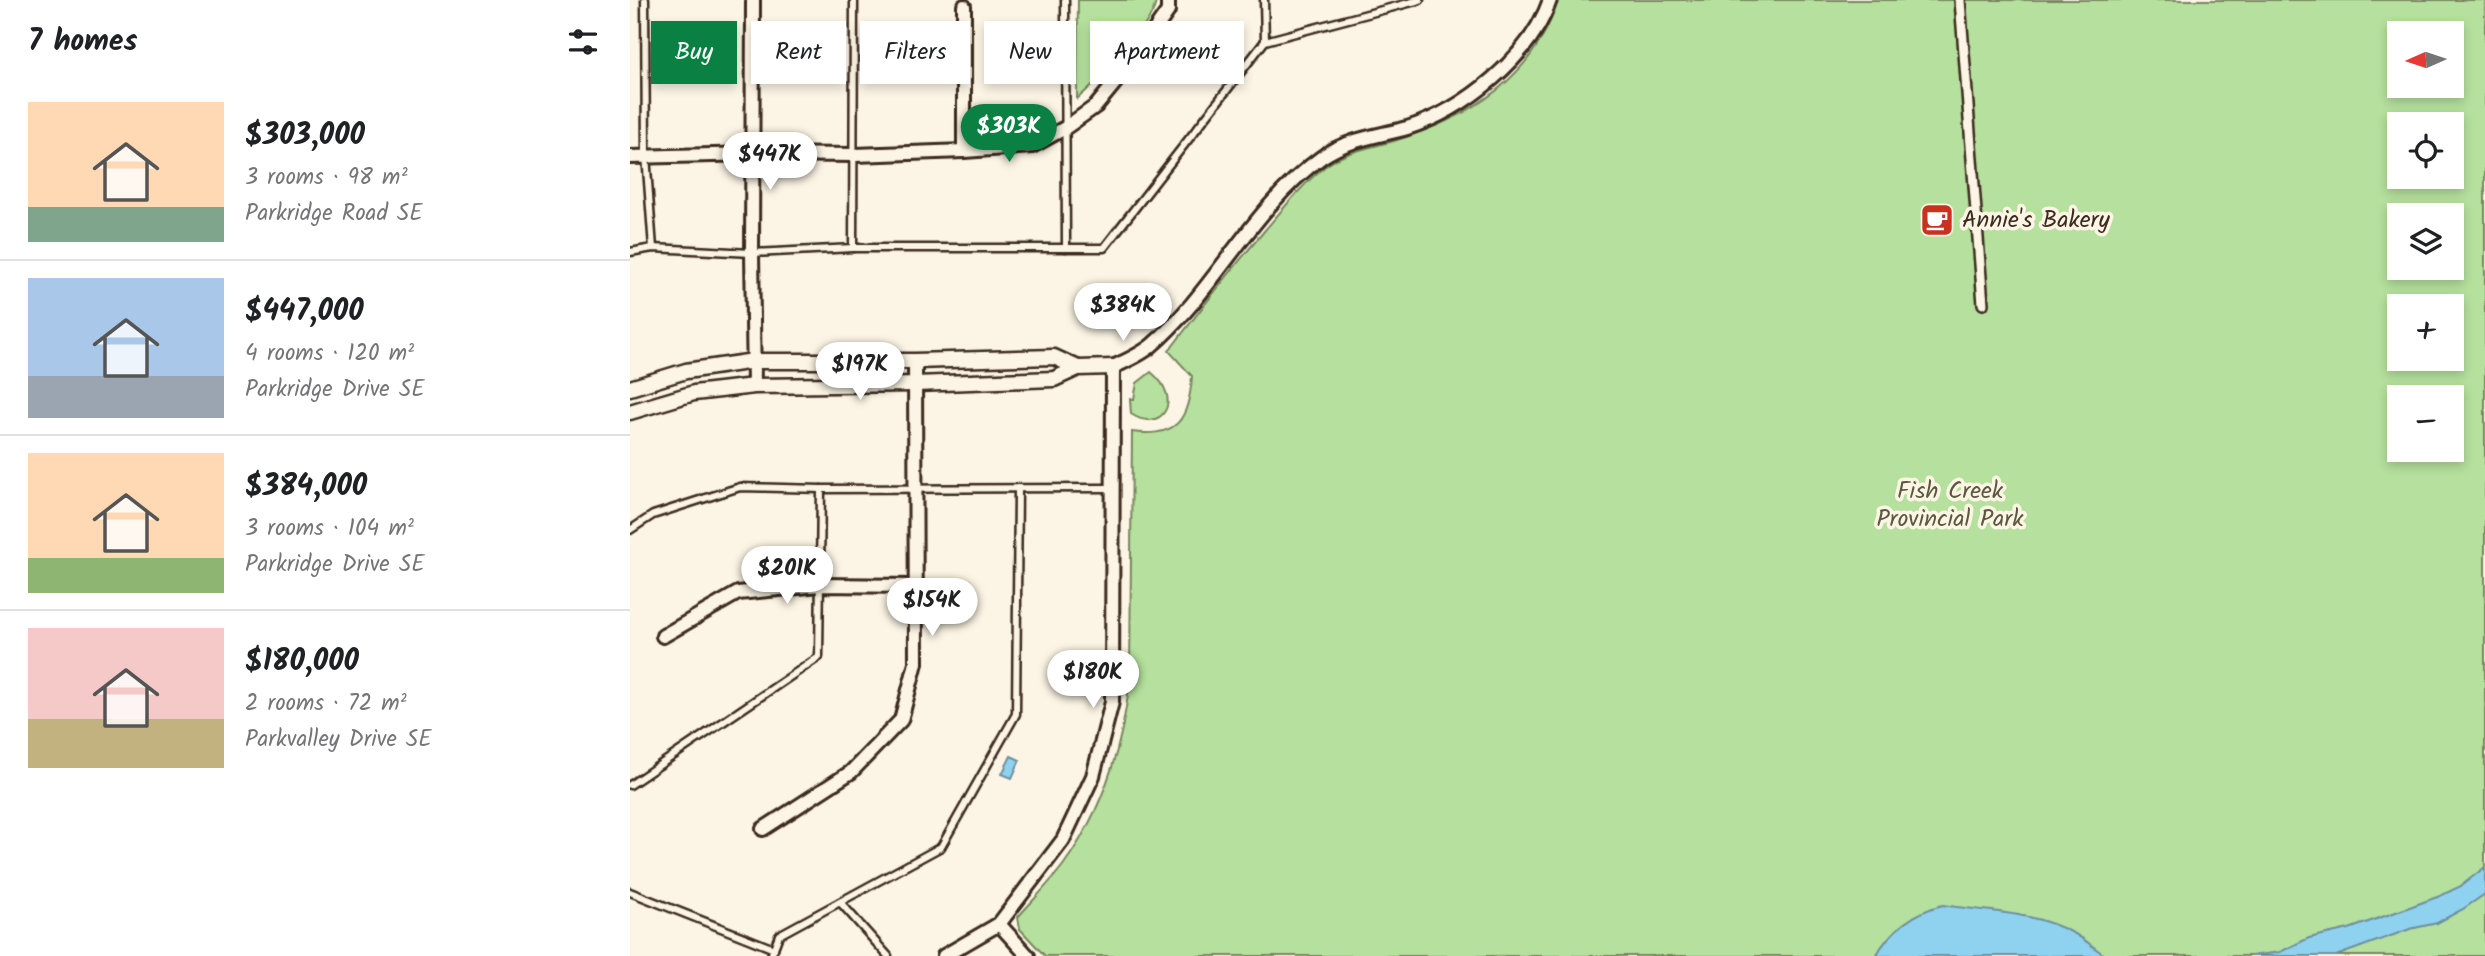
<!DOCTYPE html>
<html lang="en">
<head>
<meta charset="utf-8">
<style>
  body { margin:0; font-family:Kalam,sans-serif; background:#f6f6f6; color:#202124; height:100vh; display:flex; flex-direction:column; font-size:26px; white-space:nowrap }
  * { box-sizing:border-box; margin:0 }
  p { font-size:23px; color:#757577 }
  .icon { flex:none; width:38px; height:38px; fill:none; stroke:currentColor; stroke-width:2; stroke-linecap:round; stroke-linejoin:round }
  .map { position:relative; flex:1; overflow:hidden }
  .panel { display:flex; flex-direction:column; background:#fff; width:630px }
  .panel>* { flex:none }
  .banner { position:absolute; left:21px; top:21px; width:665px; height:63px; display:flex; gap:14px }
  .needle { width:46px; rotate:267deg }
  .fabs { position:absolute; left:1757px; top:21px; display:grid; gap:14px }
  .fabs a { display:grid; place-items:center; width:77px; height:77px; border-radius:0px; background:#fff; box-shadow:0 4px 10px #0003; font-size:35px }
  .price { position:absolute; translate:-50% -60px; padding:0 16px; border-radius:24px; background:#fff; color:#222; font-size:23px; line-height:46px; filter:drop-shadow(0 2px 4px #0008) }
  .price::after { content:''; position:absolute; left:50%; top:42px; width:21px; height:16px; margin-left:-10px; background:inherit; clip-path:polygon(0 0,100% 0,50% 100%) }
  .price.on { background:#0b8043; color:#fff }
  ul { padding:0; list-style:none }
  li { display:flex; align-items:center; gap:21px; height:175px; padding:0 28px }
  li+li { border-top:2px solid #e0e0e0 }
  li span { display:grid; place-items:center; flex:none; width:196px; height:140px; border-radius:0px; color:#555 }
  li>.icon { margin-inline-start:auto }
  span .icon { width:84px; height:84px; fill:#fffc; stroke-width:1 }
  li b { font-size:30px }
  h2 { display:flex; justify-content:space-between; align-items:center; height:84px; padding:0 28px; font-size:30px }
  .pill { padding:0 24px; border-radius:0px; background:#fff; box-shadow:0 4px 10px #0003; font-size:24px; line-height:63px }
  .pill.on { background:#0b8043; color:#fff }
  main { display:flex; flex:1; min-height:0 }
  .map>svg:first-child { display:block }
  .green { fill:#b5e09d; stroke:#78855e; stroke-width:2; fill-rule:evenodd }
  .water { fill:#8fd2f0; stroke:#6d8f9c; stroke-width:2 }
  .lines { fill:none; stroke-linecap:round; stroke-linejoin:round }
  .service-casing { stroke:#3b2a1e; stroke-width:11 }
  .pedestrian-casing { stroke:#3b2a1e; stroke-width:14 }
  .minor-casing { stroke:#3b2a1e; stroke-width:18 }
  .tertiary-casing { stroke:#3b2a1e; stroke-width:19 }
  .service { stroke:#fcf5e5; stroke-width:6 }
  .pedestrian { stroke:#fcf5e5; stroke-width:9 }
  .minor { stroke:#fcf5e5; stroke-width:12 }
  .tertiary { stroke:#fcf5e5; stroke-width:14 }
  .labels { text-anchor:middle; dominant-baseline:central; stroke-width:7; stroke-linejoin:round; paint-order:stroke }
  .poi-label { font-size:24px; fill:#3b2a1e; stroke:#fcf5e5; text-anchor:start }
  .park-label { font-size:24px; fill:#5a583e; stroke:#fcf5e5 }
</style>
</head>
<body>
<main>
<section class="panel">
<h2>7 homes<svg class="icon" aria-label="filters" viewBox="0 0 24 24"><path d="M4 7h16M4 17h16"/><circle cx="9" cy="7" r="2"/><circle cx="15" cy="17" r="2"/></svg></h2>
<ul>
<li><span style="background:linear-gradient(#ffd9b3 75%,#7fa58c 0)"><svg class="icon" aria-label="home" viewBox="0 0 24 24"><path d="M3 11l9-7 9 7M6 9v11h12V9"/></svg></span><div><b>$303,000</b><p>3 rooms · 98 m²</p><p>Parkridge Road SE</p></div></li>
<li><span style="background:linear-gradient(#a9c7e8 70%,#9aa5b1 0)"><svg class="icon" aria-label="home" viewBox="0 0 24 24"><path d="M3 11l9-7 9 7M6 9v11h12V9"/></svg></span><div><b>$447,000</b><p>4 rooms · 120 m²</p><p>Parkridge Drive SE</p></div></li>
<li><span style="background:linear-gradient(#ffd9b3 75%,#8fb573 0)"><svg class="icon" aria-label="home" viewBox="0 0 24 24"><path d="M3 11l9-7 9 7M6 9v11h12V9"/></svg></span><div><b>$384,000</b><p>3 rooms · 104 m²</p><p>Parkridge Drive SE</p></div></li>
<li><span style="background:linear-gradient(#f6c9c9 65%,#c2b280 0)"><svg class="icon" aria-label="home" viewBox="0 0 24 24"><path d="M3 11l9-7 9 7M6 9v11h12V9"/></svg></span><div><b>$180,000</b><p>2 rooms · 72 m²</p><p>Parkvalley Drive SE</p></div></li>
</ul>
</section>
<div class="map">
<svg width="1855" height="956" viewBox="0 0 1855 956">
  <rect width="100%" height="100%" fill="#fcf5e5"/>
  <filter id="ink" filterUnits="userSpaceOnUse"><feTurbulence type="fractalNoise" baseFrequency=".0143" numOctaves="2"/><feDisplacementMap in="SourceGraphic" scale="14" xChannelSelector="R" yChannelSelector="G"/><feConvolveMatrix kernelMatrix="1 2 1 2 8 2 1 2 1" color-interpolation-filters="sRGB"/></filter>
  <g filter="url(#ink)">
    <g class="green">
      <path d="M448,0H526C526,22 466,83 447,99Z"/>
      <path d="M928,0H1855V956H415L390,929L388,917C403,900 420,883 434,864C474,809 493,745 500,678L502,432C548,438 559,419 562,376L539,351C570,310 602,269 635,230C653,209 671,186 693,168C715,150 741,148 767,140C841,117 904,78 928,0ZM1769,33H1822V86H1769ZM1769,124H1822V177H1769ZM1769,215H1822V268H1769ZM1769,306H1822V359H1769ZM1769,397H1822V450H1769Z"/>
      <path d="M521,372C555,400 531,434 501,414L500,399H504L507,383Z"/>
    </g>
    <g class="water">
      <polygon points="381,756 390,760 382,778 372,774"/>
      <polygon points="1855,867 1855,894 1833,909 1807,923 1780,929 1706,956 1621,956 1650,952 1679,938 1719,929 1810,896 1831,886"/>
      <path d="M1313,905C1359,912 1403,911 1445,934C1456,940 1465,949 1476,956H1246C1259,931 1286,911 1313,905Z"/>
    </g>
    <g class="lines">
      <defs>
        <g id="service">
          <polyline points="15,0 16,155 23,248"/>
          <polyline points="435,0 436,248"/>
          <polyline points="635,41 790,0"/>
          <polyline points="223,248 224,0"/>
          <polyline points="0,252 23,248 122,253 223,248 474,248 635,41 634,0"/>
          <polyline points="0,530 23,515 110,487 191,489 483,488"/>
          <polyline points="0,785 189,657 191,489"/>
          <polyline points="0,892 144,949"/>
          <polyline points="210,902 258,956"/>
          <polyline points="141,956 149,935 311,847 386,714 388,488"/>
        </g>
        <polyline id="pedestrian" points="1330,0 1353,304"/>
        <g id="minor">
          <polyline points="123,0 122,253 124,386"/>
          <polyline points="334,6 334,151"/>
          <polyline points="0,157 124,154 225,155 334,151 402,146 435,128 466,106 502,62 538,11 538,0"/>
          <polyline points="33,636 108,593 189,585 285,586"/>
          <polyline points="133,829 221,772 271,720 286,663 285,361"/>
          <polyline points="369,924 398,956"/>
          <path d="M314,956L369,924L433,840L463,776L482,702L483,367C496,361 510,355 521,346C585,291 621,208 692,157C717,139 749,136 777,128C834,110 900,58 920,0"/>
        </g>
        <g id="tertiary">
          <polyline points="0,388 56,371 124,361 285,361 424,357 448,368"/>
          <polyline points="0,412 64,393 124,386 285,384 424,379 448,368 483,367"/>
        </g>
      </defs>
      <use href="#service" class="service-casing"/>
      <use href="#pedestrian" class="pedestrian-casing"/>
      <use href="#minor" class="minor-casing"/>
      <use href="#tertiary" class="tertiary-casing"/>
      <use href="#service" class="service"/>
      <use href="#pedestrian" class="pedestrian"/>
      <use href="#minor" class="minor"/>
      <use href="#tertiary" class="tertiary"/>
    </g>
  </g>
  <defs>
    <symbol id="cafe-square" viewBox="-11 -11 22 22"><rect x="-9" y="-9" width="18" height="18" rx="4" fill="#c8321e" stroke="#fcf5e5"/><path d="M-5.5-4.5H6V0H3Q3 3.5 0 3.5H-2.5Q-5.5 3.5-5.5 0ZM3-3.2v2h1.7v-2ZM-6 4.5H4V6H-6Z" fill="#fff"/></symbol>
  </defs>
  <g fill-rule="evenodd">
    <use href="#cafe-square" x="1288" y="201" width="38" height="38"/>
  </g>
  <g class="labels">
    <g class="poi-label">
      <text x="1332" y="220">Annie's Bakery</text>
    </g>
    <g class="park-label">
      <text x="1320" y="491">Fish Creek<tspan x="1320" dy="28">Provincial Park</tspan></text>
    </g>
  </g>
</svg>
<div class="fabs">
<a><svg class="needle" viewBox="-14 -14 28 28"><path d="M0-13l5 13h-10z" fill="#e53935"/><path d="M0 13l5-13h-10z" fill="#757577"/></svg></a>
<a><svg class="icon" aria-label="locate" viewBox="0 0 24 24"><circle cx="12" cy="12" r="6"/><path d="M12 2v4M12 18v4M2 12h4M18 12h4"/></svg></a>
<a><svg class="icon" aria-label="layers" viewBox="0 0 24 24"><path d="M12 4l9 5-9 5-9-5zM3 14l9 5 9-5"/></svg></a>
<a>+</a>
<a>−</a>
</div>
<b class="price on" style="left:379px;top:164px">$303K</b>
<b class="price" style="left:140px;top:192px">$447K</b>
<b class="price" style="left:493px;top:343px">$384K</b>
<b class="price" style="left:230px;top:402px">$197K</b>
<b class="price" style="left:157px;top:606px">$201K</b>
<b class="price" style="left:302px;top:638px">$154K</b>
<b class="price" style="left:463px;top:710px">$180K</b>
<div class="banner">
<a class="pill on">Buy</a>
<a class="pill">Rent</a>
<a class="pill">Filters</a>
<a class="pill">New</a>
<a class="pill">Apartment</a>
</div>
</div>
</main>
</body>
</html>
